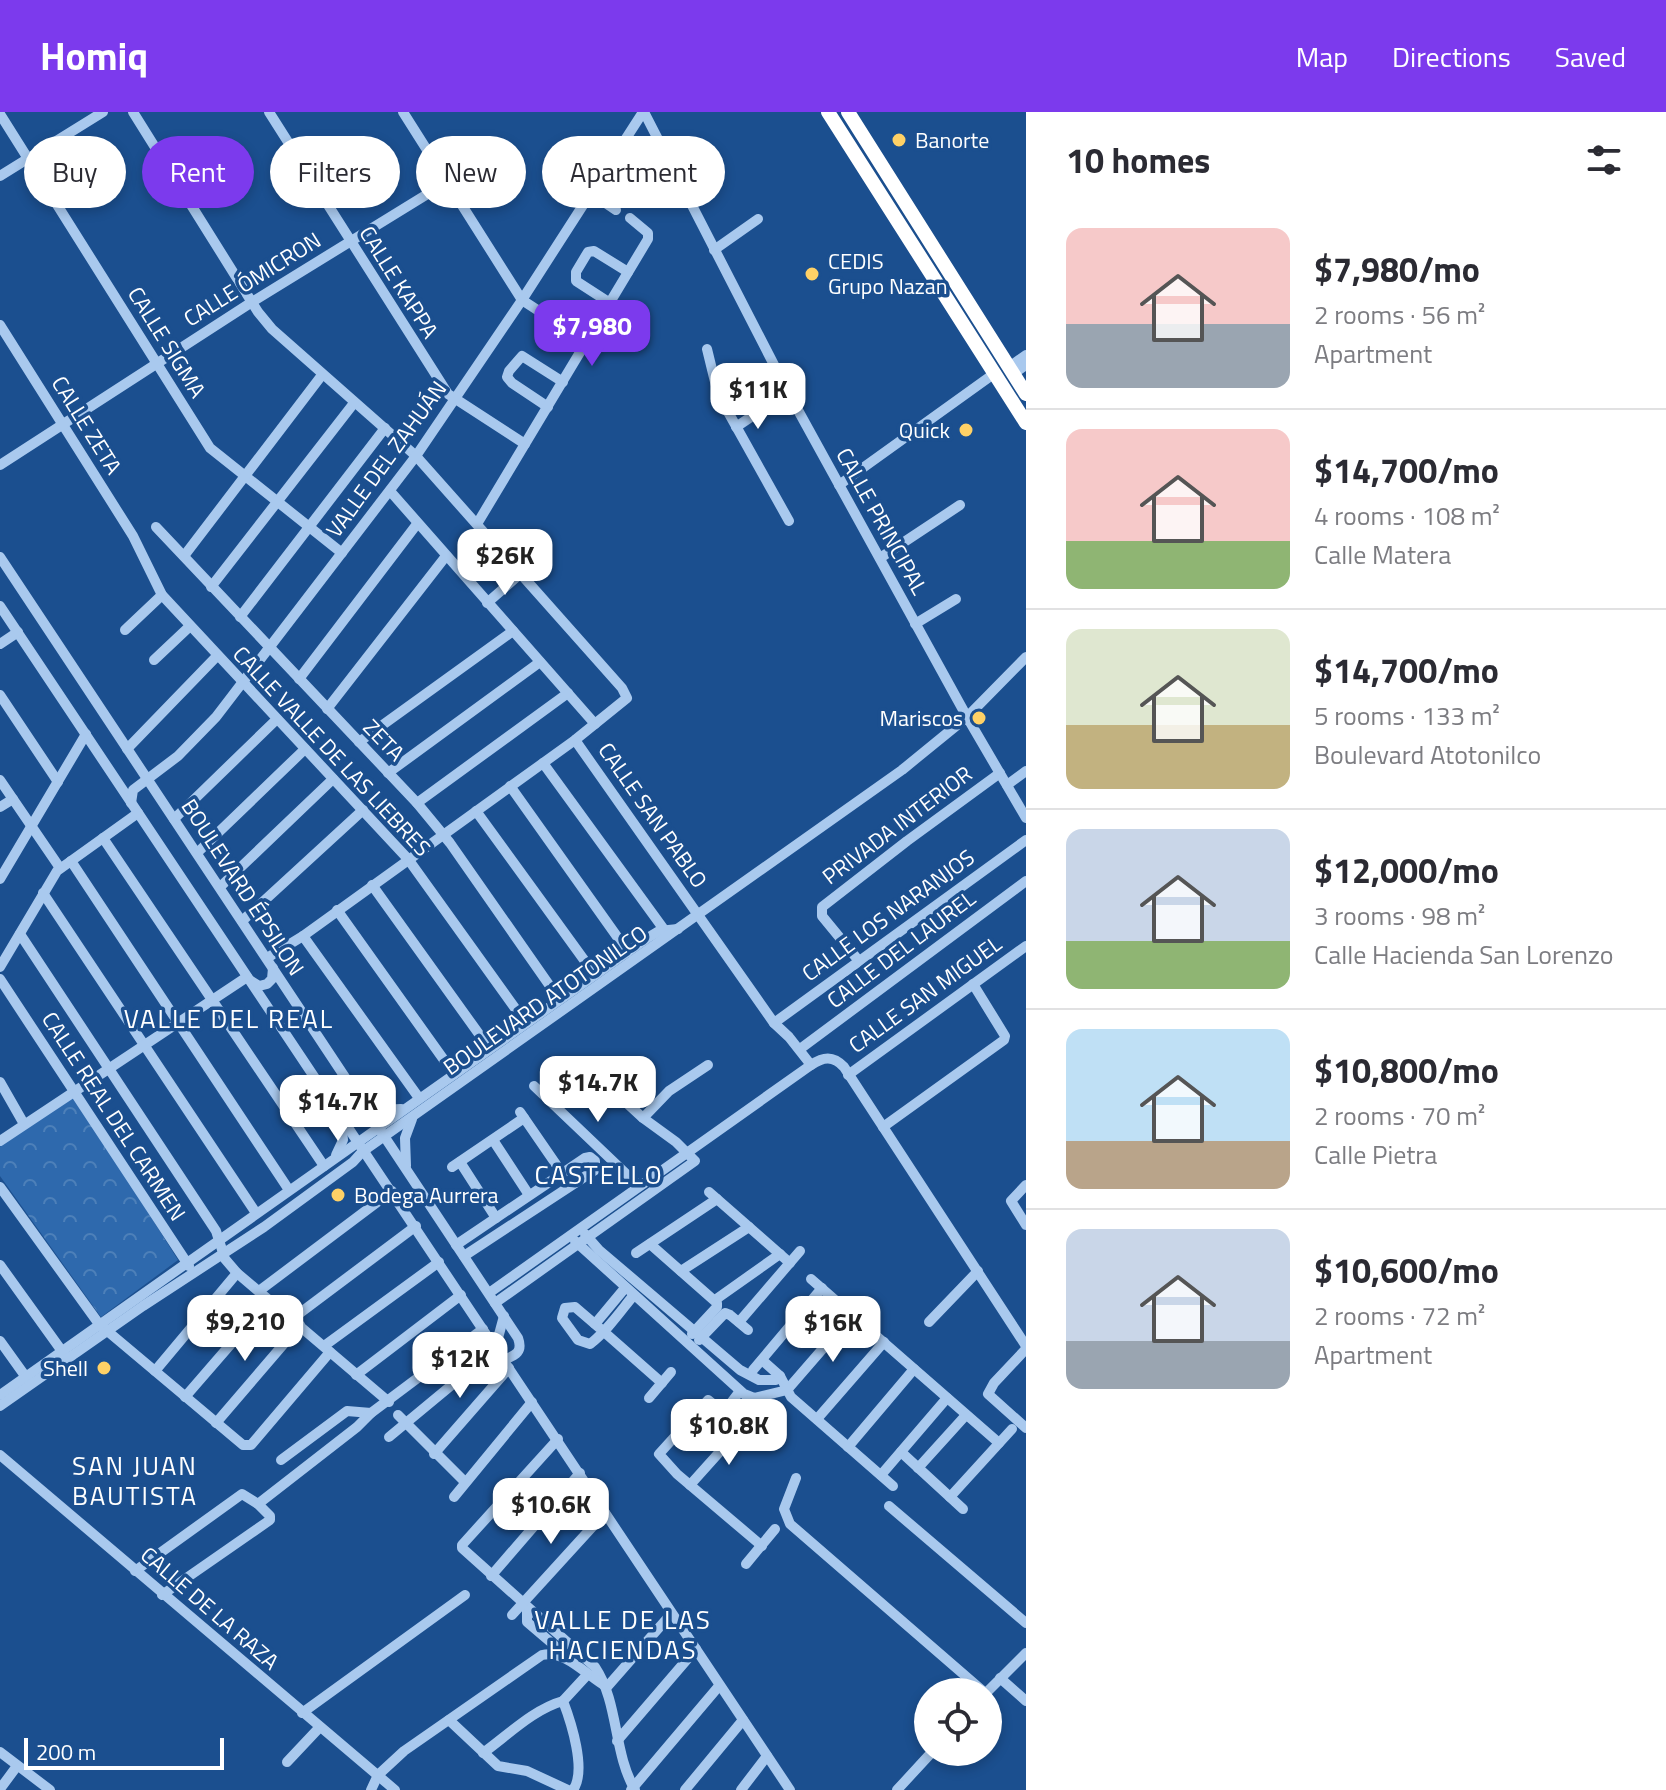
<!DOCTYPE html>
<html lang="en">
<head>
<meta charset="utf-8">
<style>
  body { margin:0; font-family:"Titillium Web",sans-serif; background:#f2f2f3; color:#2b2b33; height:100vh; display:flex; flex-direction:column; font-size:30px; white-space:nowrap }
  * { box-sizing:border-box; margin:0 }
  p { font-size:26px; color:#7c7c81 }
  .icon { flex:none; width:44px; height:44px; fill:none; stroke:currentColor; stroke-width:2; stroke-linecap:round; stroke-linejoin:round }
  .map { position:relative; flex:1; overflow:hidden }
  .side { display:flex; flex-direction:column; background:#fff; width:640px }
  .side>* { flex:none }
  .hud { position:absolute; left:24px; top:24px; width:760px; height:72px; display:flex; gap:16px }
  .fabs { position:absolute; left:914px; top:1566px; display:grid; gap:16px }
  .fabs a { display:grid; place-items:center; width:88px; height:88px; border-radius:50%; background:#fff; box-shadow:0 4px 12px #0003; font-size:40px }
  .scale { position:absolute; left:24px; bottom:20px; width:200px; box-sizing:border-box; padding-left:8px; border:4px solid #fff; border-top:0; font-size:22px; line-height:28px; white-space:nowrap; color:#fff; -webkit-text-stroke:6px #1b4f8f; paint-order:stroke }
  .price { position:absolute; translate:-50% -68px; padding:0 18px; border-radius:16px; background:#fff; color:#222; font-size:26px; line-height:52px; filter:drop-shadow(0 2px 4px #0008) }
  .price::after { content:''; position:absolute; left:50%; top:48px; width:24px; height:18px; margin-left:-12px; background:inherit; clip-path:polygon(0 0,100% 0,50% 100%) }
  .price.current { background:#7c3aed; color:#fff }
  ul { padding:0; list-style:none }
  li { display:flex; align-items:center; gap:24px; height:200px; padding:0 40px }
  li+li { border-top:2px solid #e1e1e2 }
  li span { display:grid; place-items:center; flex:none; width:224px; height:160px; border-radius:16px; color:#555 }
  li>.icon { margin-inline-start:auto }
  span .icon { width:96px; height:96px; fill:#fffc; stroke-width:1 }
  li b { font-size:34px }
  h2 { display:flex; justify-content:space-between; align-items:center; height:96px; padding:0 40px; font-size:34px }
  .pill { padding:0 28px; border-radius:36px; background:#fff; box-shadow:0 4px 12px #0003; font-size:28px; line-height:72px }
  .pill.current { background:#7c3aed; color:#fff }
  header { display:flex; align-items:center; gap:48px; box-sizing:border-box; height:112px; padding:0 40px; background:#7c3aed; color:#fff }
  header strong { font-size:38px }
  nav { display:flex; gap:44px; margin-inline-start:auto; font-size:28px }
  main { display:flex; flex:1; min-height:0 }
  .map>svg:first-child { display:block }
  .park { fill:url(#park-crowns) }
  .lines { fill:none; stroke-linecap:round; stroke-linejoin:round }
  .minor { stroke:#a9c9ee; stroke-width:10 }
  .highway { stroke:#fff; stroke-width:14 }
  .poi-dot { fill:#ffd166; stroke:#1b4f8f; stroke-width:3 }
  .labels { text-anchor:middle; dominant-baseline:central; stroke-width:7; stroke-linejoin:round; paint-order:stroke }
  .poi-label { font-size:22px; fill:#fff; stroke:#1b4f8f; text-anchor:start }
  .street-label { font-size:22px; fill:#fff; stroke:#1b4f8f }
  .quarter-label { font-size:26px; letter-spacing:2px; fill:#fff; stroke:#1b4f8f }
</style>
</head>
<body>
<header>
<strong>Homiq</strong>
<nav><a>Map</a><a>Directions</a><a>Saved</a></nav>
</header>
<main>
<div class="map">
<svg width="1026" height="1678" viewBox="0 0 1026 1678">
  <defs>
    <pattern id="park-crowns" width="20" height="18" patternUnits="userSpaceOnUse" patternTransform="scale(2)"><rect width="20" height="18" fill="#2e69ad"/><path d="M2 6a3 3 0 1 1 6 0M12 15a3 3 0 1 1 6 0" fill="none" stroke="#4d80b9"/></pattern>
  </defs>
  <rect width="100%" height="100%" fill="#1b4f8f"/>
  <polygon class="park" points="74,983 178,1148 101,1205 0,1064 0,1033"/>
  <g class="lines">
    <g class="minor">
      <polyline points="133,0 258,200 272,217 416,344 622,576 627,586 575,628 303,824 267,846"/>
      <polyline points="269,0 448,282 525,332"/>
      <polyline points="403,0 522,188 588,231"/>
      <polyline points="644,0 788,280 967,605 1026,706"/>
      <polyline points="0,2 210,336 342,441"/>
      <polyline points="0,64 103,0"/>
      <polyline points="591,81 616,98"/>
      <polyline points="714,138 758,107"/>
      <polyline points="610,191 576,169 576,160 588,140 594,139 628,160"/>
      <polyline points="0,213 133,424 162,483 408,747 525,910"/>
      <polyline points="707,237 718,282 789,409"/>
      <polyline points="1009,255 1026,243"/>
      <polyline points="1013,262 1026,253"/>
      <polyline points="548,295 512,271 507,265 509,259 522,244 563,270"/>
      <polyline points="736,315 788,280"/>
      <polyline points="0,353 252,190 447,70"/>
      <polyline points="839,373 995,261"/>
      <polyline points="390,379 595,612"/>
      <polyline points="477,412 648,127 648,121 630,106"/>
      <polyline points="156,415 417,691 450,731 559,887"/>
      <polyline points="184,444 322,263"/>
      <path d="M0,445L518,1226C523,1240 516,1243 504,1248"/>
      <polyline points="880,446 960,393"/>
      <polyline points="211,475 354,291"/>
      <polyline points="487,491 520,462"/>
      <polyline points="0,494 790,1678"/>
      <polyline points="240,505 385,316"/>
      <polyline points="915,512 956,487"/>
      <polyline points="125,518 162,483"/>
      <polyline points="0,532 18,520"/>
      <polyline points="154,548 189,515"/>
      <polyline points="299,567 417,412"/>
      <polyline points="0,583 58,670"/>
      <polyline points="327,597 446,444"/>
      <path d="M575,628L774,911L789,925L811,953C823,945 833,943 844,955L1026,1234"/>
      <polyline points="359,630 513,519"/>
      <polyline points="127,637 217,544"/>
      <polyline points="543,651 668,823"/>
      <polyline points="388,661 540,550"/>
      <polyline points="0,668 60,756"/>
      <polyline points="1007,673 1026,659"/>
      <polyline points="510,674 628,840"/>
      <polyline points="131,691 133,678 178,644 216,605 416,344 522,188 643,0"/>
      <polyline points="417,691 568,581"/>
      <polyline points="0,695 13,687"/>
      <polyline points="476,699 595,863"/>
      <polyline points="174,707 277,607"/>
      <polyline points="103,726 324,1054"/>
      <polyline points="197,741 305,637"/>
      <polyline points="71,749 289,1078"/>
      <polyline points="0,767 86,622"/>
      <polyline points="372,773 489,936"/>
      <polyline points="220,775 333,667"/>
      <polyline points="43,781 256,1101"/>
      <polyline points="337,798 454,962"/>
      <polyline points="242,809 363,698"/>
      <polyline points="20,822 216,1119 225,1147 237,1161 389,1290"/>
      <polyline points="303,824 419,986"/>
      <polyline points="859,849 822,804 822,795 907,729 1000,661"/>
      <polyline points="0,855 57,759 138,701"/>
      <polyline points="0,867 189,1154"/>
      <polyline points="251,869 259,874 267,872 272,867 273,856"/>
      <polyline points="774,911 1026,728"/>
      <polyline points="800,937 1026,769"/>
      <polyline points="848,963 1026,834"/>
      <polyline points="0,970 24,1012"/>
      <polyline points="534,974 639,1074"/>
      <polyline points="363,989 380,998 401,997"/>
      <polyline points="520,1000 562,1061"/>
      <polyline points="643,1006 669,979 708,953"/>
      <polyline points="883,1015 1004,928 1005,924 973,872"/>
      <polyline points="493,1028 529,1083"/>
      <polyline points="0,1029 247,865"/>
      <polyline points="336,1043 343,1028 341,1009"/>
      <polyline points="460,1050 496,1106"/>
      <polyline points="406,1054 405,1026 412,1007"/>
      <polyline points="452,1055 524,1006"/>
      <polyline points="1026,1073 1011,1089 1026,1113"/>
      <polyline points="0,1075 99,1212 243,1333 251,1333 330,1240"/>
      <polyline points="709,1080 790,1151"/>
      <polyline points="585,1122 599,1138 740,1258 759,1268 776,1268 780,1264"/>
      <polyline points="575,1129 744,1282 754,1286 787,1278"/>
      <polyline points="650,1132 717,1191 717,1195 692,1222"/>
      <polyline points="456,1133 585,1046 590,1045 595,1049 595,1058 464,1144"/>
      <polyline points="636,1141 717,1087"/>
      <polyline points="0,1153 64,1242"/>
      <polyline points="681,1159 749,1115"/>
      <polyline points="811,1167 999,1331"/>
      <polyline points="259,1179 392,1079"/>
      <polyline points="489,1181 811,953"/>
      <path d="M633,1184C620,1200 607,1219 590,1232L578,1228L562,1206L565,1196L575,1195L603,1219L662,1271"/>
      <polyline points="715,1188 780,1142"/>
      <polyline points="495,1191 695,1049 676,1030 643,1006 591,958"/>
      <polyline points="292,1207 416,1114"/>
      <polyline points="739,1210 800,1139"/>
      <polyline points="929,1210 978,1159"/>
      <polyline points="595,1212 625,1176"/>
      <polyline points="699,1228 725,1201 730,1203 748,1218"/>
      <polyline points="0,1229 28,1268"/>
      <polyline points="324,1234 439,1150"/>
      <polyline points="1026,1237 994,1271 988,1282 1026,1316"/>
      <polyline points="498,1239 498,1226 504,1204"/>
      <polyline points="762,1248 780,1264 791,1285 893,1374"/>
      <polyline points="753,1258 822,1176"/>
      <polyline points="155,1259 237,1161"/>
      <polyline points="356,1263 461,1183"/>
      <polyline points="787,1278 852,1203"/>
      <polyline points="0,1283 649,825 659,819 678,817"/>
      <polyline points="185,1285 269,1188"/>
      <polyline points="649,1286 671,1260"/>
      <polyline points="0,1294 143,1194 264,1115 353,1050 362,1040 902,658 967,605 1026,545"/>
      <polyline points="724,1300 740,1279"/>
      <polyline points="398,1303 464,1369"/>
      <polyline points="817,1307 884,1230"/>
      <polyline points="733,1308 749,1285"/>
      <polyline points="216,1311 300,1213"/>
      <polyline points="389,1325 459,1267 498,1241"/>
      <polyline points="754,1325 708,1288 659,1342 677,1362 762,1434"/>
      <path d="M558,1327L462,1433V1436L595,1555C619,1591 613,1640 635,1678"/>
      <polyline points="848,1335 914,1257"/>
      <polyline points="901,1340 963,1397"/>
      <polyline points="434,1342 509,1256"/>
      <polyline points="0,1343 395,1678"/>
      <polyline points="281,1348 347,1299 371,1301"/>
      <polyline points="918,1356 966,1303"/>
      <polyline points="881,1363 947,1286"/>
      <polyline points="796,1366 784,1397 790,1412 984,1580"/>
      <polyline points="690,1373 742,1315"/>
      <polyline points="454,1385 532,1290"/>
      <polyline points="950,1385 1012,1317"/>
      <polyline points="258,1392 357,1315 371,1301 483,1217"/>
      <polyline points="889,1394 1026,1511"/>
      <polyline points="746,1452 775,1417"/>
      <polyline points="135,1459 242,1382 258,1392 270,1404 270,1408 162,1483"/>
      <polyline points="491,1464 580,1361"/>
      <polyline points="527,1496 527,1510 554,1533"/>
      <polyline points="512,1503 605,1401"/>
      <polyline points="1000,1566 1026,1589"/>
      <polyline points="987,1580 1026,1541"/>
      <polyline points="302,1601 465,1483"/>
      <polyline points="449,1608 498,1654 527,1659 568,1678"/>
      <polyline points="617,1629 696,1537"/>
      <polyline points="0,1640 50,1678"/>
      <path d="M483,1641C508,1623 534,1597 563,1589"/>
      <polyline points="287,1650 319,1616"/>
      <polyline points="0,1677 17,1654"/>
      <path d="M371,1678L378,1663L404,1639L542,1543C565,1537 587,1564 607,1575L671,1502"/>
      <path d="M573,1678C587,1659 571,1610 563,1589L587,1563"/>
      <polyline points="631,1678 719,1574"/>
      <polyline points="685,1678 743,1608"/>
      <polyline points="741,1678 767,1644"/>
      <polyline points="897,1678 932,1640"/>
    </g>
    <g class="highway">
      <polyline points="828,0 1026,311"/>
      <polyline points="848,0 1026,282"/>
    </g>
  </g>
  <g class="poi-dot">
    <circle cx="899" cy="28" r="8"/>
    <circle cx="812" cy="162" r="8"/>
    <circle cx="966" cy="318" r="8"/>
    <circle cx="979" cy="606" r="8"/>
    <circle cx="338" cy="1083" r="8"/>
    <circle cx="104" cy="1256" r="8"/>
  </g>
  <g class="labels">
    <g class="poi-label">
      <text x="915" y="28">Banorte</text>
      <text x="828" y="149">CEDIS<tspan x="828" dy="25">Grupo Nazan</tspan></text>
      <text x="950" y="318" text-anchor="end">Quick</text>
      <text x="963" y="606" text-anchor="end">Mariscos</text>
      <text x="354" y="1083">Bodega Aurrera</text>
      <text x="88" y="1256" text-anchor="end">Shell</text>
    </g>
    <g class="street-label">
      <text transform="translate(252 167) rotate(-32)">CALLE ÓMICRON</text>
      <text transform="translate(399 170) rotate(58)">CALLE KAPPA</text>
      <text transform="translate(167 230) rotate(58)">CALLE SIGMA</text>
      <text transform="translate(87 313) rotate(58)">CALLE ZETA</text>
      <text transform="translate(386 347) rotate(-54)">VALLE DEL ZAHUÁN</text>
      <text transform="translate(882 409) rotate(61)">CALLE PRINCIPAL</text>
      <text transform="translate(384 628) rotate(46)">ZETA</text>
      <text transform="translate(332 639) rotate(47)">CALLE VALLE DE LAS LIEBRES</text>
      <text transform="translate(653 703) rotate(55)">CALLE SAN PABLO</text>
      <text transform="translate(897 713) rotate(-37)">PRIVADA INTERIOR</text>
      <text transform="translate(243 775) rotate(57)">BOULEVARD ÉPSILON</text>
      <text transform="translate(888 803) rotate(-36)">CALLE LOS NARANJOS</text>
      <text transform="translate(901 837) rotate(-37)">CALLE DEL LAUREL</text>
      <text transform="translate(925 882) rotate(-36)">CALLE SAN MIGUEL</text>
      <text transform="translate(545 888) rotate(-35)">BOULEVARD ATOTONILCO</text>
      <text transform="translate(114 1004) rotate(57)">CALLE REAL DEL CARMEN</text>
      <text transform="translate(210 1496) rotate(41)">CALLE DE LA RAZA</text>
    </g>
    <g class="quarter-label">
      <text x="229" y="906">VALLE DEL REAL</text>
      <text x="599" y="1062">CASTELLO</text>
      <text x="135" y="1353">SAN JUAN<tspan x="135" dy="30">BAUTISTA</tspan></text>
      <text x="623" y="1507">VALLE DE LAS<tspan x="623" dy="30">HACIENDAS</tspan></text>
    </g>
  </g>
</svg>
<div class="fabs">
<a><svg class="icon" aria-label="locate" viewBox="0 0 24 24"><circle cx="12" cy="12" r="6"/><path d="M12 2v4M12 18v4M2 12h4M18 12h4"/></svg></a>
</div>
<div class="scale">200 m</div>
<b class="price current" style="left:592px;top:256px">$7,980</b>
<b class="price" style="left:758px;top:319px">$11K</b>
<b class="price" style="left:505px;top:485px">$26K</b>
<b class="price" style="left:598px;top:1012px">$14.7K</b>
<b class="price" style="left:338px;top:1031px">$14.7K</b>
<b class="price" style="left:245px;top:1251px">$9,210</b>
<b class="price" style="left:833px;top:1252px">$16K</b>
<b class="price" style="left:460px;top:1288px">$12K</b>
<b class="price" style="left:729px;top:1355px">$10.8K</b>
<b class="price" style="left:551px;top:1434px">$10.6K</b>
<div class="hud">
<a class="pill">Buy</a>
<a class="pill current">Rent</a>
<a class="pill">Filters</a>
<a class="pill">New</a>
<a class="pill">Apartment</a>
</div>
</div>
<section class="side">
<h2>10 homes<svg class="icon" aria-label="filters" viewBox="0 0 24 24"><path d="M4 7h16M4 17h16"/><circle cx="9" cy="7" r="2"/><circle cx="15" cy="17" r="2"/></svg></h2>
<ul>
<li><span style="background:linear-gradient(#f6c9c9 60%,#9aa5b1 0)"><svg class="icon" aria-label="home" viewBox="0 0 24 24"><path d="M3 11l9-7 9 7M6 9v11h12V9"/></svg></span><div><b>$7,980/mo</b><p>2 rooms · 56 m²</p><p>Apartment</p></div></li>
<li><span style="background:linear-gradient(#f6c9c9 70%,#8fb573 0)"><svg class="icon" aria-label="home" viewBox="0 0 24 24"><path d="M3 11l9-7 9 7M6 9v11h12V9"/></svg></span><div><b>$14,700/mo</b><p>4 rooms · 108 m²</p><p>Calle Matera</p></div></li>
<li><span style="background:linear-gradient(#dfe7d0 60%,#c2b280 0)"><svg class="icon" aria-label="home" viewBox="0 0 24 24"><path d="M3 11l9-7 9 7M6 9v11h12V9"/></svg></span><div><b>$14,700/mo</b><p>5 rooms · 133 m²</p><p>Boulevard Atotonilco</p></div></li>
<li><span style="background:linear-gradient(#c9d6e8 70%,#8fb573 0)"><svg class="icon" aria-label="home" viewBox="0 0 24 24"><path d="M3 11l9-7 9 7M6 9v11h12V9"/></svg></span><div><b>$12,000/mo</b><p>3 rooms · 98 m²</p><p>Calle Hacienda San Lorenzo</p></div></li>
<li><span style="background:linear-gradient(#bfe0f5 70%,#b9a48a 0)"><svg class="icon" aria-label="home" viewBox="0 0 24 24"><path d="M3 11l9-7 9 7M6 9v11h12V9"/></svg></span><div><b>$10,800/mo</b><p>2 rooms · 70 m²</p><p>Calle Pietra</p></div></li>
<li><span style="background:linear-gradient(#c9d6e8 70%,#9aa5b1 0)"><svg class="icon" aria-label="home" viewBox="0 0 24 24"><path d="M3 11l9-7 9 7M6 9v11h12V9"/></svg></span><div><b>$10,600/mo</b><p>2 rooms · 72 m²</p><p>Apartment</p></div></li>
</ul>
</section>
</main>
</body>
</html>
